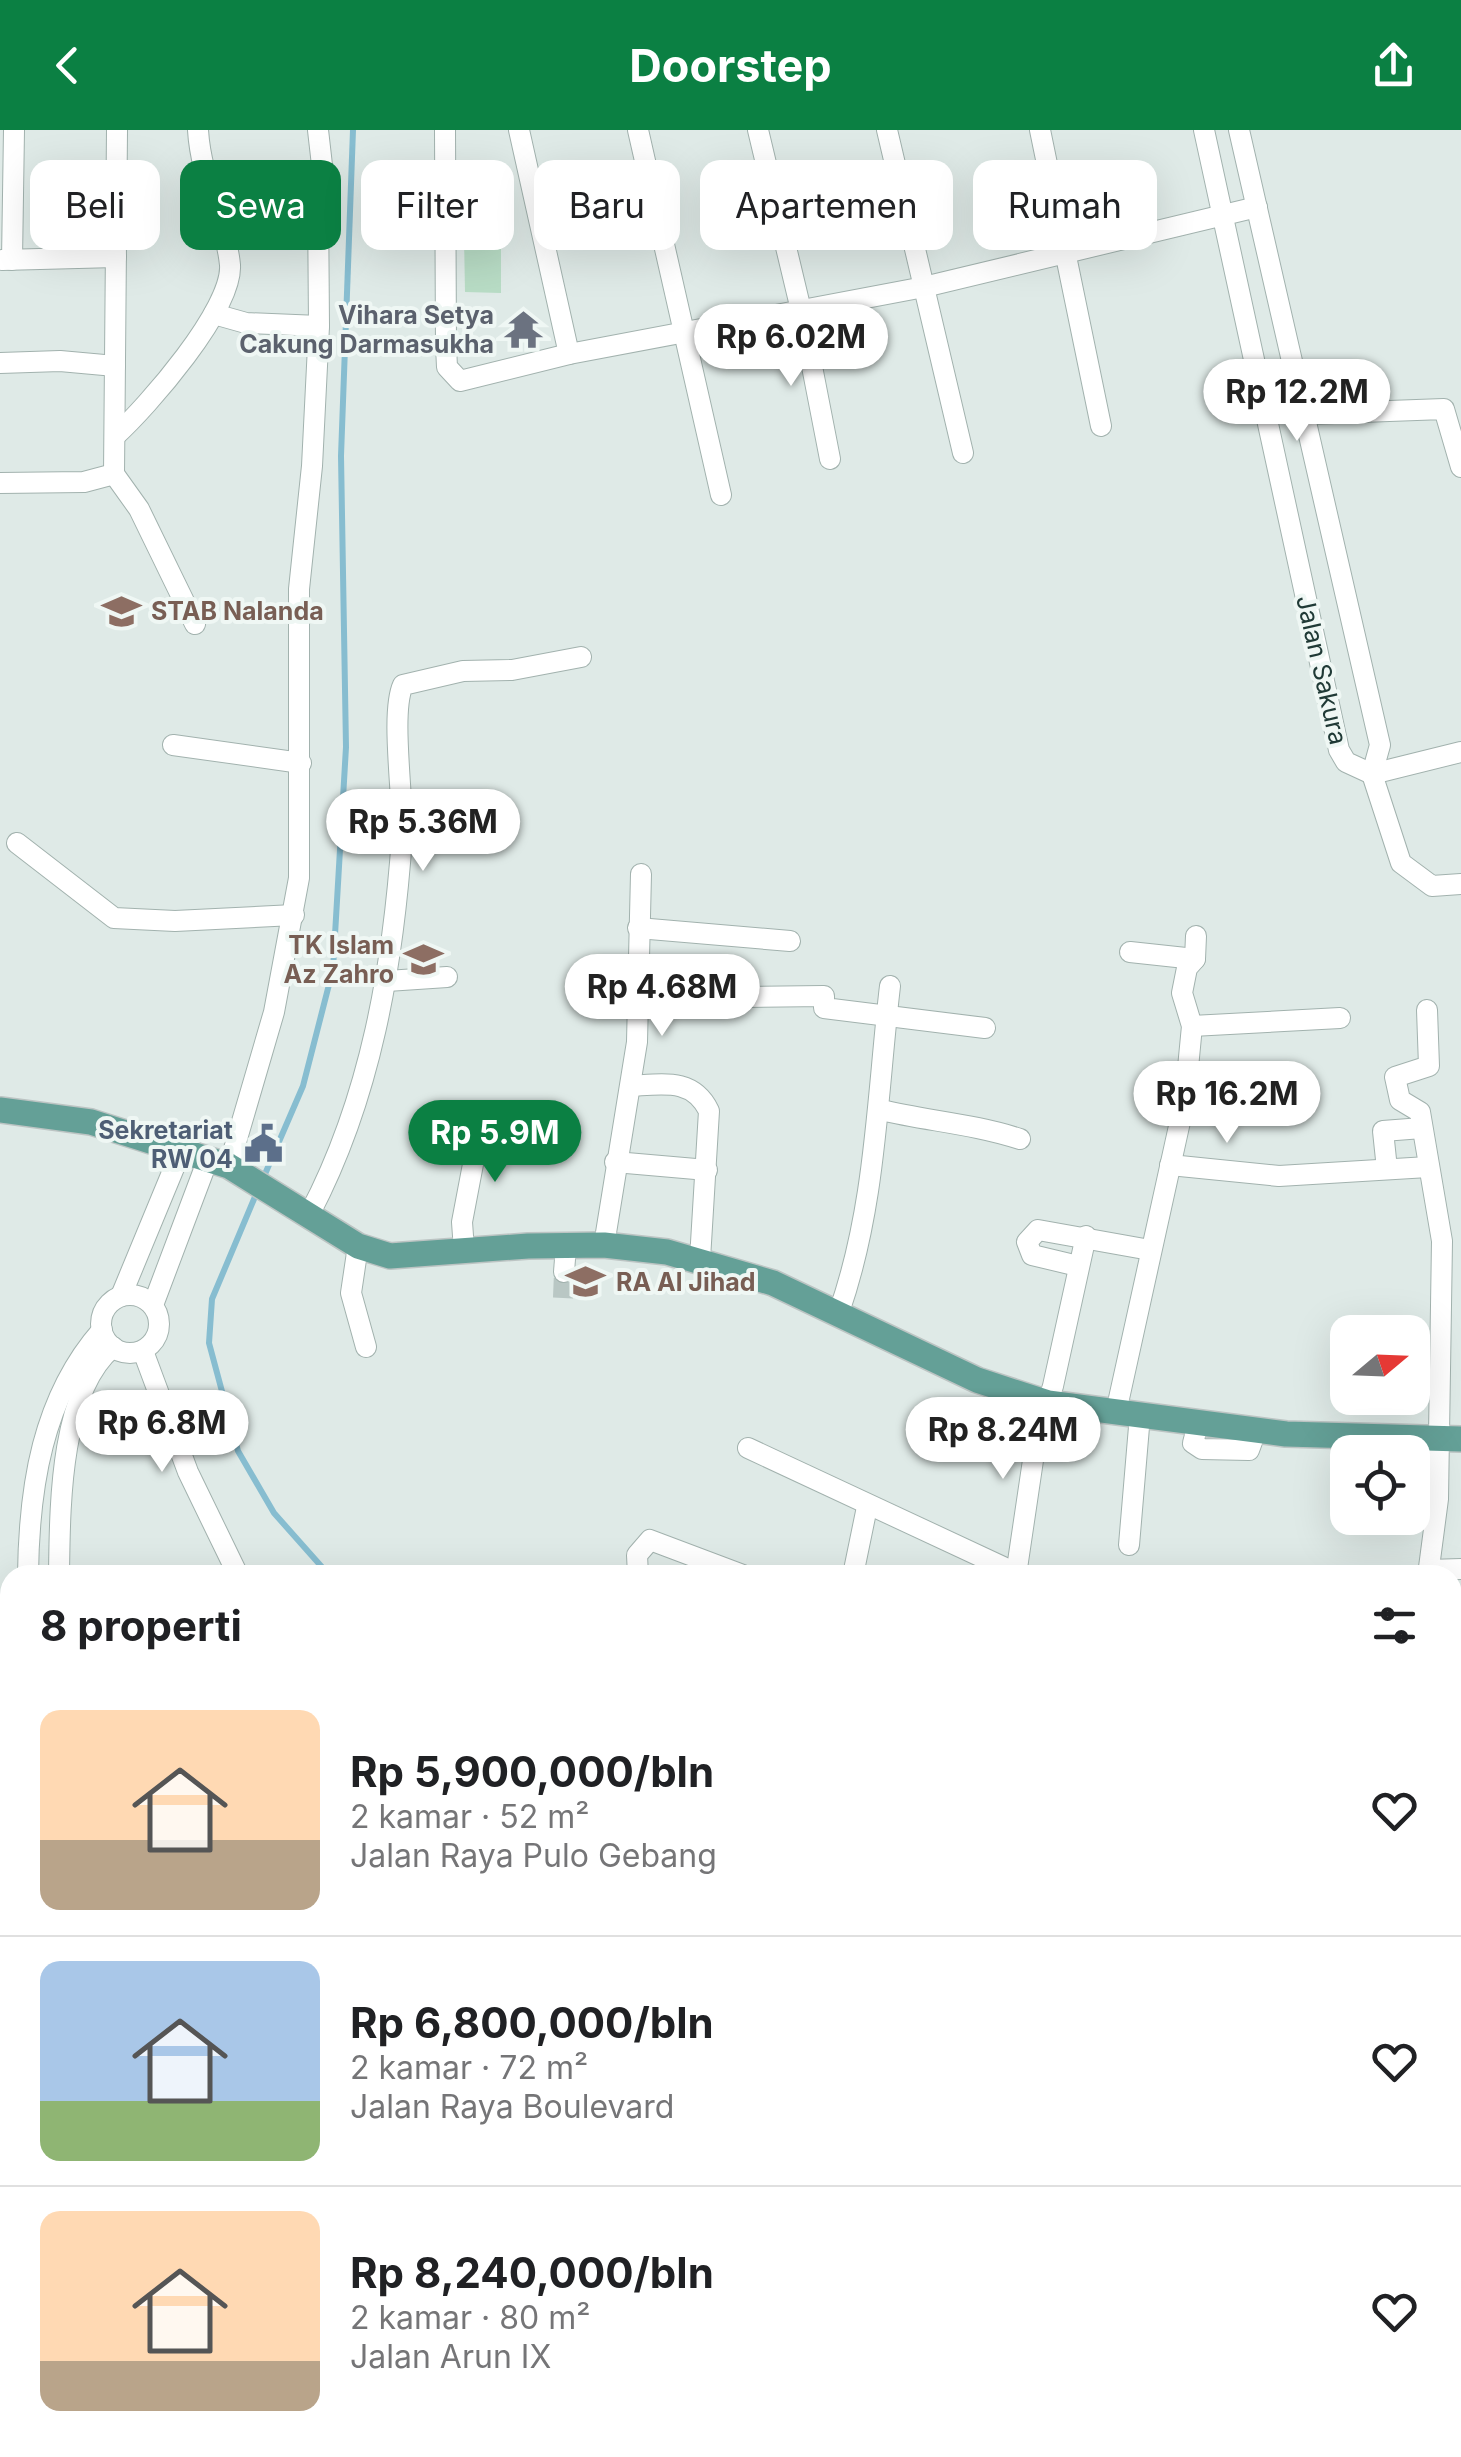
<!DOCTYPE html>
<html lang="id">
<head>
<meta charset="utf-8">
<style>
  body { margin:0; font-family:Inter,sans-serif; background:#f6f6f6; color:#202124; height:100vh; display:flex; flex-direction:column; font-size:38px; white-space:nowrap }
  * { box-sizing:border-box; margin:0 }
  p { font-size:32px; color:#757577 }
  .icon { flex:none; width:55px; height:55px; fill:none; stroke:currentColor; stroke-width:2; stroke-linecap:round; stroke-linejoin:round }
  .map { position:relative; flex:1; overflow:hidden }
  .drawer { position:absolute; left:0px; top:1435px; width:1462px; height:892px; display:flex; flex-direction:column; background:#fff; border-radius:30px 30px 0 0; box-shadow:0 10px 40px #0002 }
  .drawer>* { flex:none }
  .banner { position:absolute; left:30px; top:30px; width:1402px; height:90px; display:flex; gap:20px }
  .needle { width:65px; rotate:71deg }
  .tools { position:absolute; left:1330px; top:1185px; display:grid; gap:20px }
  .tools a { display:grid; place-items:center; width:100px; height:100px; border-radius:20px; background:#fff; box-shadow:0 10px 40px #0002; font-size:50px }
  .price { position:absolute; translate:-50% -85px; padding:0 22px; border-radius:35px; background:#fff; color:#222; font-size:32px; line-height:65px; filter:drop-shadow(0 2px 5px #0008) }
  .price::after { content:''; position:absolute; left:50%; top:60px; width:30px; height:22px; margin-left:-15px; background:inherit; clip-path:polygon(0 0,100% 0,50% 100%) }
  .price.current { background:#0b8043; color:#fff }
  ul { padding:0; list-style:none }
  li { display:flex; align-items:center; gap:30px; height:250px; padding:0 40px }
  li+li { border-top:2px solid #e0e0e0 }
  li span { display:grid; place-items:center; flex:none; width:280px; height:200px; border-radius:20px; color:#555 }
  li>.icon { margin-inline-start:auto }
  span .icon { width:120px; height:120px; fill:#fffc; stroke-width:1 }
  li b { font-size:42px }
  h2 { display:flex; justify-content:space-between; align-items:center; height:120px; padding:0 40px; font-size:42px }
  .chip { padding:0 35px; border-radius:20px; background:#fff; box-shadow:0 10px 40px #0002; font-size:35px; line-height:90px }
  .chip.current { background:#0b8043; color:#fff }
  header { display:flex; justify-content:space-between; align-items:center; height:130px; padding:0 40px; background:#0b8043; color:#fff; font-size:45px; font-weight:700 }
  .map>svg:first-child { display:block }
  .green { fill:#b8dcc5 }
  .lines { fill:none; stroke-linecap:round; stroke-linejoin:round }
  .stream { stroke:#87bdd0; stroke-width:6 }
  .minor-tunnel { stroke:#b9c7c4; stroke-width:20; stroke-dasharray:20 10; stroke-linecap:butt }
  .minor-casing { stroke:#a2b2ae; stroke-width:22 }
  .major-casing { stroke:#bcc4c3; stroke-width:28 }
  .minor { stroke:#fff; stroke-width:20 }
  .major { stroke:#64a097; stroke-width:25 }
  .labels { text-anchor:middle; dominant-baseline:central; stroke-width:8; stroke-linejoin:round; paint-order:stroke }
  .worship-label { font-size:25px; font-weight:bold; fill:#5b616d; stroke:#eff7f4; text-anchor:end }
  .education-label { font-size:25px; font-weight:bold; fill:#785e54; stroke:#eff7f4; text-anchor:start }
  .street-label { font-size:25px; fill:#203a36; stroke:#eff7f4 }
  .service-label { font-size:25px; font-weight:bold; fill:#4e5e75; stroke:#eff7f4; text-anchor:end }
</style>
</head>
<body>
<header><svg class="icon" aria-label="back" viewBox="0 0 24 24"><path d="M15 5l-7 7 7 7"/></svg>Doorstep<svg class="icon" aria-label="share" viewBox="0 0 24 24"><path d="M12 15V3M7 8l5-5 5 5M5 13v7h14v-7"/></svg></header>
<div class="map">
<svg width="1461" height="2327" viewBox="0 0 1461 2327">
  <rect width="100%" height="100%" fill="#dfeae7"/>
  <polygon class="green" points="464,107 501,107 501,163 465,162"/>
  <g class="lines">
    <g class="stream">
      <polyline points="262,1051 303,956 333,839 346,617 341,326 353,0"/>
      <polyline points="257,1062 212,1169 209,1213 238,1321 274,1383 329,1445"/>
      <polyline points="387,2318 389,2327"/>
    </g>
    <polyline class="minor-tunnel" points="563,1168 564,1142"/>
    <defs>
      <g id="minor">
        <polyline points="445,0 446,216 447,237 460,251 569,224 924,157 1257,77"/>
        <polyline points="519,0 569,224"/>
        <polyline points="638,0 721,365"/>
        <polyline points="758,0 801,180 830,329"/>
        <polyline points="887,0 963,323"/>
        <polyline points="1040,0 1101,296"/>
        <polyline points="1204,0 1339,620 1346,632 1372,644"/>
        <polyline points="1239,0 1380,615 1372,644"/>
        <polyline points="2,130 116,127"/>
        <polyline points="12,130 14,0"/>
        <polyline points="214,184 246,193 319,196"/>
        <polyline points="0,233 60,231 115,236"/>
        <polyline points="1307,284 1444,279 1461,337"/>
        <path d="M115,306C147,277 233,179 230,135C226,92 201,51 198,0"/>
        <polyline points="114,344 117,0"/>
        <polyline points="114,344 139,379 195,494"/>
        <polyline points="0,353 84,352 114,344"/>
        <polyline points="173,615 301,633"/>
        <polyline points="1372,644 1401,733 1432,756 1461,754"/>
        <polyline points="1372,644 1461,622"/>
        <polyline points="17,713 114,788 175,791 294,785"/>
        <polyline points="638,798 790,811"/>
        <polyline points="1130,822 1195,829"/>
        <polyline points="387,851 447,847"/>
        <polyline points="638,868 824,866 824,878 985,898"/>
        <polyline points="1427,880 1429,936 1395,947 1400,970 1420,982 1442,1111 1438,1369 1428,1445"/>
        <polyline points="1192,896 1340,888"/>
        <path d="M631,956C664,954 693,948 709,981L700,1129"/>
        <path d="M881,980C928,991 974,994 1020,1009"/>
        <polyline points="615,1032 707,1040"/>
        <polyline points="1170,1035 1279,1046 1428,1037"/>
        <polyline points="229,1036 274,882 299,748 299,459 312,336 319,196 318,68 323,44 318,0"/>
        <polyline points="1387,1039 1383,1001 1422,998"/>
        <path d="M310,1083C371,967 393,836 402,707C404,671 390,583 403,555L463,541L512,540L581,527"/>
        <polyline points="604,1115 637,912 641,744"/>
        <polyline points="358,1116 351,1163 366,1217"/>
        <polyline points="464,1120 462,1092 482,987"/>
        <polyline points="1078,1136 1032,1125 1027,1112 1038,1100 1150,1120"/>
        <polyline points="564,1142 566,1116"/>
        <circle cx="130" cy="1194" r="29"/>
        <polyline points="121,1166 181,1021"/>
        <polyline points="153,1175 208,1029"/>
        <path d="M839,1182C876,1076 877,966 890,856"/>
        <polyline points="143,1221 188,1342 238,1445"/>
        <polyline points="1116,1282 1185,969 1192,896 1182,863 1187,838 1195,829 1196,806"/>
        <polyline points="1198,1294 1193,1313 1202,1319 1249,1320 1256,1301"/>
        <polyline points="748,1318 1016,1443"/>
        <polyline points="1129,1415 1140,1285"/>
        <polyline points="1429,1440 1461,1439"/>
        <path d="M28,1445C29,1358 42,1268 102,1200"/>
        <path d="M59,1445C60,1380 59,1262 113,1217"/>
        <polyline points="638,1445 637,1425 650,1410 743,1445"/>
        <polyline points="853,1445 867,1377"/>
        <polyline points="1016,1445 1036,1310 1053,1256 1086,1106"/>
        <polyline points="0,1486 10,1485"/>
        <polyline points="1452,1543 1461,1541"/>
        <polyline points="1452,1618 1461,1615"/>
        <polyline points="0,1810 10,1810"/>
        <polyline points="1452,1849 1461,1849"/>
        <polyline points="1452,2023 1461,2022"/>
        <polyline points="1452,2057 1461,2056"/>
        <polyline points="1452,2168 1461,2167"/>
        <polyline points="1452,2313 1461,2312"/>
        <polyline points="301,2318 301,2327"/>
        <polyline points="448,2318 449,2327"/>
        <polyline points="1061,2318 1062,2327"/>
        <polyline points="5,2327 10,2138"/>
        <polyline points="45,2327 45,2318"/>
        <polyline points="1298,2327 1402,2318"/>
      </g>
      <polyline id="major" points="0,980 91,992 229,1036 358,1116 390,1126 528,1116 604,1115 667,1122 773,1153 977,1250 1048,1273 1286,1304 1461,1309"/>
    </defs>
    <use href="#minor" class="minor-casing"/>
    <use href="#major" class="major-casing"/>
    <use href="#minor" class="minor"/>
    <use href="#major" class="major"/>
  </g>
  <defs>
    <symbol id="temple-bare" viewBox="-9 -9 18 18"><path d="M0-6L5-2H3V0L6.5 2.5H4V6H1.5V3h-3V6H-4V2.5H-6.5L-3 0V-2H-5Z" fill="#6b7280" stroke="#eff7f4" stroke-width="2.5" paint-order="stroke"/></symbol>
    <symbol id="university-bare" viewBox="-9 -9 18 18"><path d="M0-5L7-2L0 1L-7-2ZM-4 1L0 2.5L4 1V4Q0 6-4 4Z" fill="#8d6e63" stroke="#eff7f4" stroke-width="2.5" paint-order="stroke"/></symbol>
    <symbol id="school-bare" viewBox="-9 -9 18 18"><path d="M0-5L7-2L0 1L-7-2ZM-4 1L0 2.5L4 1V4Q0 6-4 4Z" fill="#8d6e63" stroke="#eff7f4" stroke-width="2.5" paint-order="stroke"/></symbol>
    <symbol id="civic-bare" viewBox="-9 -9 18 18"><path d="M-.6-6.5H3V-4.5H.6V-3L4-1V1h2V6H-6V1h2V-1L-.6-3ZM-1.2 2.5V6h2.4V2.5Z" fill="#5c6f8a" stroke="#eff7f4" stroke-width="2.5" paint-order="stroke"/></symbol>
  </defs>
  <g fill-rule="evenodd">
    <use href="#temple-bare" x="496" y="172" width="55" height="55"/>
    <use href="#university-bare" x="94" y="454" width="55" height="55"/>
    <use href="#school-bare" x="396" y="802" width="55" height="55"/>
    <use href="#civic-bare" x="236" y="986" width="55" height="55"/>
    <use href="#school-bare" x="558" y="1124" width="55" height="55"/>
  </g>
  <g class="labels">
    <g class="worship-label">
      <text x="494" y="185">Vihara Setya<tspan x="494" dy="29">Cakung Darmasukha</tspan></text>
    </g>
    <g class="education-label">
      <text x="151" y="481">STAB Nalanda</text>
      <text x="394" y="815" text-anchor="end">TK Islam<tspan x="394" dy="29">Az Zahro</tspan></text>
      <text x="616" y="1152">RA Al Jihad</text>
    </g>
    <g class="street-label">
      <text transform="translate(1322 540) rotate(77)">Jalan Sakura</text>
    </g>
    <g class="service-label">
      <text x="233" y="1000">Sekretariat<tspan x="233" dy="29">RW 04</tspan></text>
    </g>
  </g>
</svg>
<div class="tools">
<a><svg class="needle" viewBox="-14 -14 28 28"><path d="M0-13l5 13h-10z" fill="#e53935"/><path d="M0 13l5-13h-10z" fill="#757577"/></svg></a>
<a><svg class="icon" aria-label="locate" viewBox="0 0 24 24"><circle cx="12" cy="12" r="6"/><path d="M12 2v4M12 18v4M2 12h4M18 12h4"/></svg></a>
</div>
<b class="price" style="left:791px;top:259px">Rp 6.02M</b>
<b class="price" style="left:1297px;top:314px">Rp 12.2M</b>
<b class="price" style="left:423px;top:744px">Rp 5.36M</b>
<b class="price" style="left:662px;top:909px">Rp 4.68M</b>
<b class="price" style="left:1227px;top:1016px">Rp 16.2M</b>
<b class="price current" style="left:495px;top:1055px">Rp 5.9M</b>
<b class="price" style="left:162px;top:1345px">Rp 6.8M</b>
<b class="price" style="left:1003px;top:1352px">Rp 8.24M</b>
<div class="banner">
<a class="chip">Beli</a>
<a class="chip current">Sewa</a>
<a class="chip">Filter</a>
<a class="chip">Baru</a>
<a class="chip">Apartemen</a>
<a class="chip">Rumah</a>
</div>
<section class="drawer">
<h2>8 properti<svg class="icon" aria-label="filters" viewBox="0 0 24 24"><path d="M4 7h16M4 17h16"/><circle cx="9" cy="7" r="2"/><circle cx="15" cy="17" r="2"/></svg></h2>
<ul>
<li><span style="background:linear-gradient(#ffd9b3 65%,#b9a48a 0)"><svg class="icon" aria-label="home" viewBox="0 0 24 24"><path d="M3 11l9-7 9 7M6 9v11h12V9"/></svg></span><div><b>Rp 5,900,000/bln</b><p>2 kamar · 52 m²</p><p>Jalan Raya Pulo Gebang</p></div><svg class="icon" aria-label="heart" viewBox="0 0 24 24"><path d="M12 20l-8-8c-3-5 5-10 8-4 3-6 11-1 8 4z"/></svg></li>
<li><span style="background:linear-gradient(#a9c7e8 70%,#8fb573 0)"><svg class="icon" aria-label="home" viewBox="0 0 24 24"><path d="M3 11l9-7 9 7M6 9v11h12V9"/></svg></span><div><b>Rp 6,800,000/bln</b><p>2 kamar · 72 m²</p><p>Jalan Raya Boulevard</p></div><svg class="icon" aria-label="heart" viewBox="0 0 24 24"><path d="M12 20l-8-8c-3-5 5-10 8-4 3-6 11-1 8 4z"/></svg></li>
<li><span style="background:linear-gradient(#ffd9b3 75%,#b9a48a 0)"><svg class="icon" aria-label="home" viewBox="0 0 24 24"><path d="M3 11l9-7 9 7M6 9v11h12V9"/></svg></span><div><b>Rp 8,240,000/bln</b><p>2 kamar · 80 m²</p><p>Jalan Arun IX</p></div><svg class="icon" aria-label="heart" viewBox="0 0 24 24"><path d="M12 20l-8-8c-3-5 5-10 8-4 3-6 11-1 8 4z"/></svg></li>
</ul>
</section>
</div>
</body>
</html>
